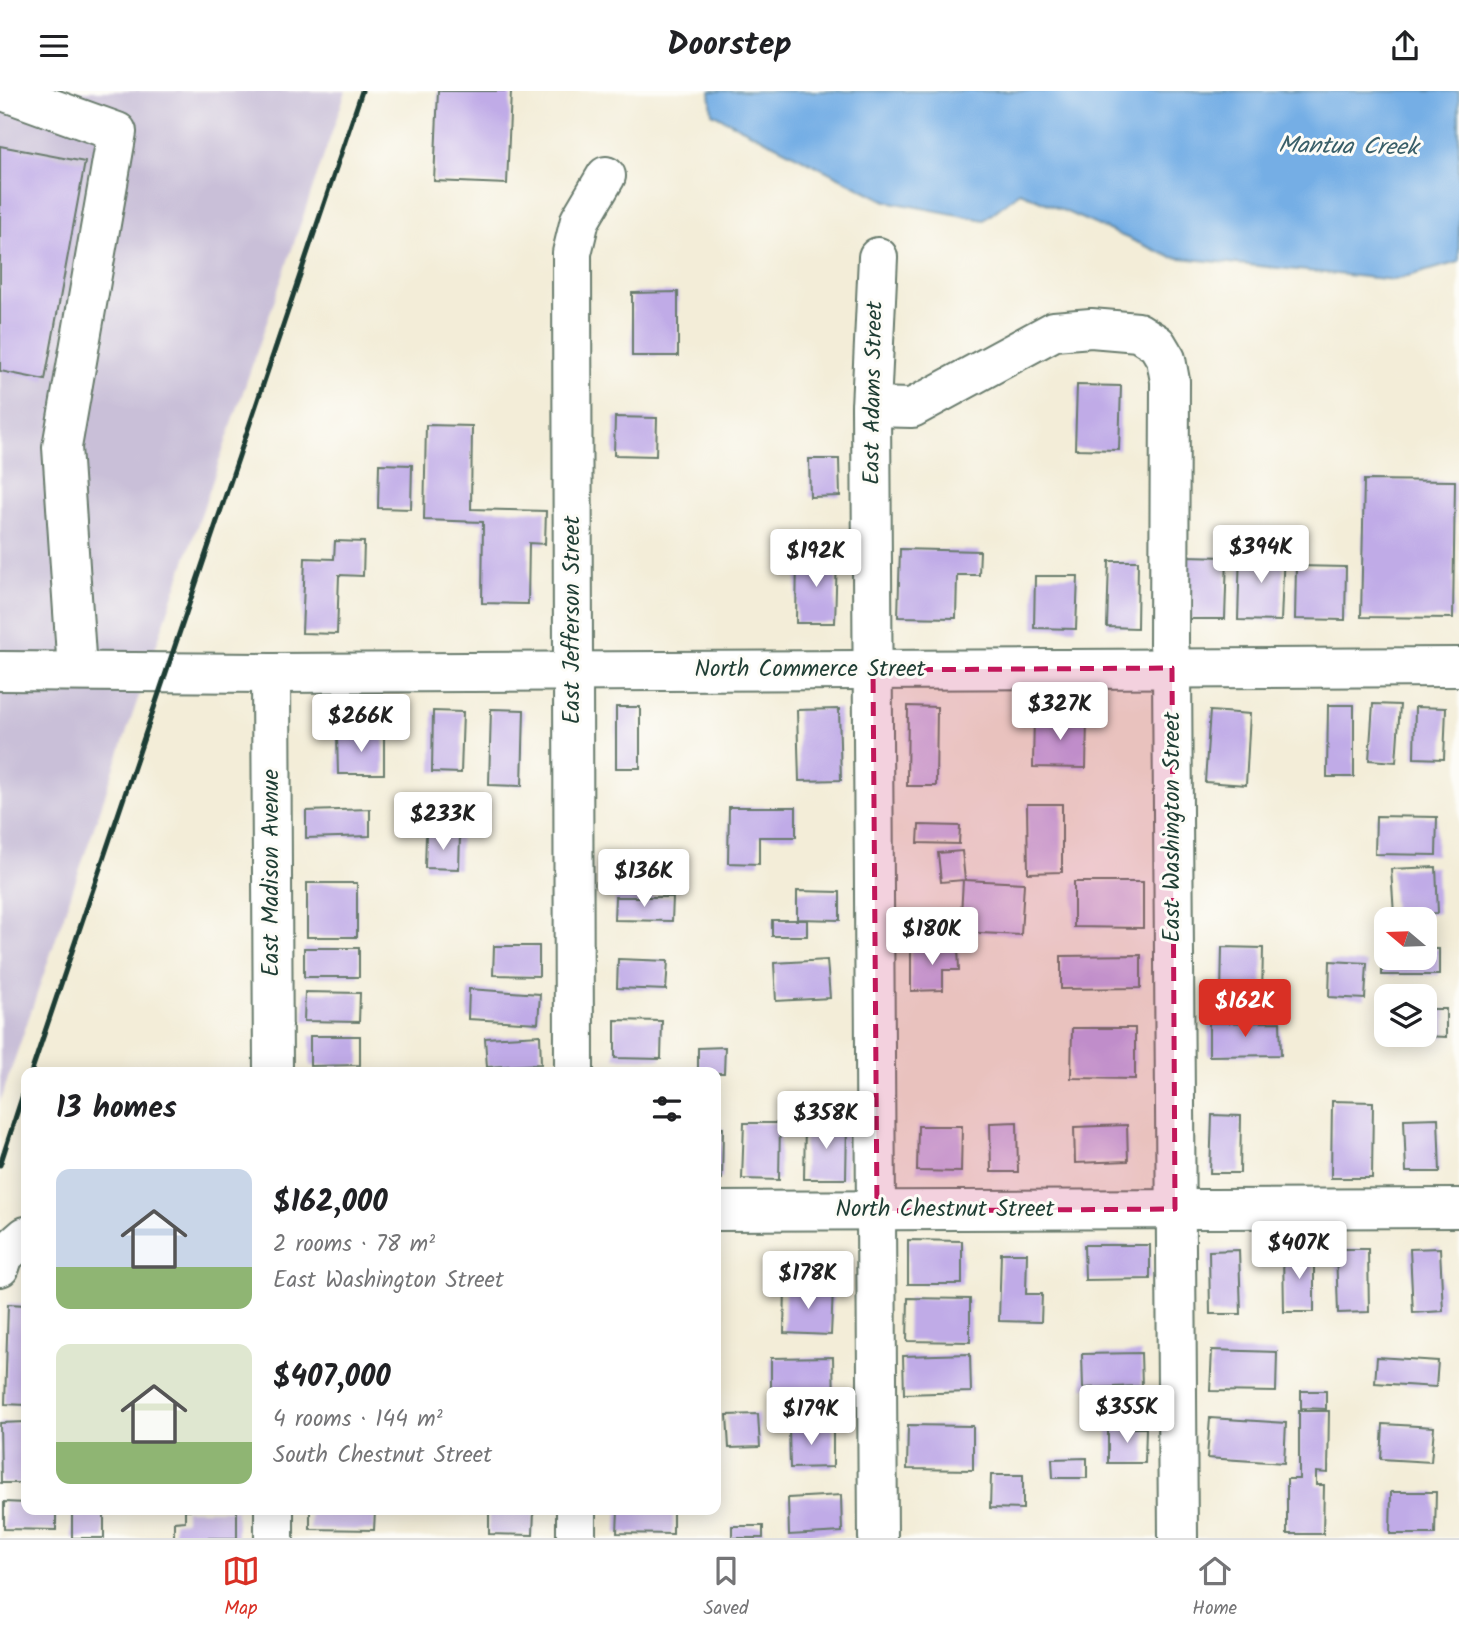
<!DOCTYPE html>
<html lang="en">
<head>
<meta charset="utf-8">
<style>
  body { margin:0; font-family:Kalam,sans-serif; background:#f6f6f6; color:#202124; height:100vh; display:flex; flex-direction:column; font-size:26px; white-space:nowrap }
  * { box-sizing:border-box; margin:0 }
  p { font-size:23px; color:#757577 }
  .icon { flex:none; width:38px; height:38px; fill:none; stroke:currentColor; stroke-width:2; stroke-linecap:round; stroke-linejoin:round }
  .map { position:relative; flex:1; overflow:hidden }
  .panel { position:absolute; left:21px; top:976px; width:700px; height:448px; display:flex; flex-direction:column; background:#fff; border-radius:14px; box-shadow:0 4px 18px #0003 }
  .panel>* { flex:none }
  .needle { width:46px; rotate:289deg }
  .fabs { position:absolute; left:1374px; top:816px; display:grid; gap:14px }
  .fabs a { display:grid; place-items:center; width:63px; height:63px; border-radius:14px; background:#fff; box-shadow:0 4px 18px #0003; font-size:35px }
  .price { position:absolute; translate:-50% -60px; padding:0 16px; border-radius:7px; background:#fff; color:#222; font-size:23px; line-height:46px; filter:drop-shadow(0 2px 4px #0008) }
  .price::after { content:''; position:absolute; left:50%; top:42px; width:21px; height:16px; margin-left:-10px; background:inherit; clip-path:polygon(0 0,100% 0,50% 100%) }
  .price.active { background:#d93025; color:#fff }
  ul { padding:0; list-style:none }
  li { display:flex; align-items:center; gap:21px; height:175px; padding:0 35px }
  li span { display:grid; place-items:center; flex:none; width:196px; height:140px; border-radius:14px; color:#555 }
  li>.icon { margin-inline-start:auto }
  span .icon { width:84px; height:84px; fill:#fffc; stroke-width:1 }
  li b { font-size:30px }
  h2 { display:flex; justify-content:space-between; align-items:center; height:84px; padding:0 35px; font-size:30px }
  header { display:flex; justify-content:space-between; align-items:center; height:91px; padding:0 35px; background:#fff; font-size:32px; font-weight:700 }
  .tab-bar { display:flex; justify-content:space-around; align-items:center; height:98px; border-top:2px solid #e0e0e0; background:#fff; font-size:19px; color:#757577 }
  .tab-bar a { display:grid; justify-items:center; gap:4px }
  .tab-bar .active { color:#d93025 }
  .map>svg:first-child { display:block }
  .industrial { fill:#c9bfd8 }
  .water { fill:#74aee5; stroke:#4a768c; stroke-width:2 }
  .building { fill:#c0abe7 }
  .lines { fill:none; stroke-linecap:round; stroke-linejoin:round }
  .minor-casing { stroke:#697b6d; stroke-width:42 }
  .minor { stroke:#fff; stroke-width:38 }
  .rail { stroke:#1f3d34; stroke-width:5 }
  .marked { fill:#c2185b; fill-opacity:0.2; stroke:#c2185b; stroke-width:5; stroke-dasharray:14 9; stroke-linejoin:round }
  .labels { text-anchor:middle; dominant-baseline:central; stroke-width:6; stroke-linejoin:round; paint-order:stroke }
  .street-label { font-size:23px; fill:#1f3d34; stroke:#fdfcf7 }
  .water-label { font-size:24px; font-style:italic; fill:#395f69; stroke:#fdfcf7 }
</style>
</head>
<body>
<header><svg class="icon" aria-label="menu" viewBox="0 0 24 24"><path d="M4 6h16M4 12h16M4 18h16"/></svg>Doorstep<svg class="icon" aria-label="share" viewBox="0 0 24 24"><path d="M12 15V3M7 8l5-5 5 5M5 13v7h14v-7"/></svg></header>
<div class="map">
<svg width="1459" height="1447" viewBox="0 0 1459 1447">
  <rect width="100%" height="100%" fill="#fdfcf7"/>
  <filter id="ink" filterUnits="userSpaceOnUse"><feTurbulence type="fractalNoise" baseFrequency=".0143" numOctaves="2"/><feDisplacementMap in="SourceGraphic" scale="14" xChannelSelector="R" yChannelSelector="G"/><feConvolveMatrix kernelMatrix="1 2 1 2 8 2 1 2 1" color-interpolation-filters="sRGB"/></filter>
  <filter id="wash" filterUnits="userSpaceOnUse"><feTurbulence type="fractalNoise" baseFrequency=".00686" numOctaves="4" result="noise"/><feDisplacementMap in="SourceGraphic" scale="28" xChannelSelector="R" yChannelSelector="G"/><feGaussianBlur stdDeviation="1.57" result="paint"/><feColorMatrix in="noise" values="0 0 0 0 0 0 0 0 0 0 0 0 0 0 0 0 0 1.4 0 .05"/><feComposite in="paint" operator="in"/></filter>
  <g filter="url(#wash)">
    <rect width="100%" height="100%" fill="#f3edd8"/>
    <polygon class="industrial" points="0,0 346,0 0,1011"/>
    <polygon class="water" points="710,0 1459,0 1459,171 1394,189 1171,166 1020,101 984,129 886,110 712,22"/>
    <g id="blocks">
      <g class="building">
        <polygon points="438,0 511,0 507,93 434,90"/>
        <polygon points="0,55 85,71 45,289 0,280"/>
        <polygon points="678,201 678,265 632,265 632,202"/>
        <polygon points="1077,294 1121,295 1119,359 1075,358"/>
        <polygon points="615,326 657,327 656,365 614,364"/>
        <polygon points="426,334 472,335 471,418 546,420 545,453 529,452 528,513 482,512 483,431 424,429"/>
        <polygon points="809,368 839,368 840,405 810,406"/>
        <polygon points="379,373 412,374 411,418 378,417"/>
        <polygon points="1364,389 1455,390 1453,527 1361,526"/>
        <polygon points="335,450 364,451 363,485 339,484 337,543 302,542 305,467 334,468"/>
        <polygon points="900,458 980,460 979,484 957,484 956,527 898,526"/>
        <polygon points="1240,458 1284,460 1281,530 1238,529"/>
        <polygon points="797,465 837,465 835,532 796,532"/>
        <polygon points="1185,465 1227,466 1225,528 1183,528"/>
        <polygon points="1109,470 1138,470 1137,537 1107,536"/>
        <polygon points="1296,475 1346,476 1345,529 1295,528"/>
        <polygon points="1035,485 1078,485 1076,538 1034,537"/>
        <polygon points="1373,613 1400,614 1396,671 1369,669"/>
        <polygon points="1328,614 1354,614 1354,686 1327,686"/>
        <polygon points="908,615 937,616 936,695 907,695"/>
        <rect x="616" y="616" width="24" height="61"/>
        <polygon points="1415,616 1446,617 1444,668 1414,667"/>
        <polygon points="491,618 524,619 522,695 489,694"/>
        <polygon points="839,618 841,689 799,690 797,619"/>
        <polygon points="433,620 463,621 461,682 432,681"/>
        <polygon points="1210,620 1250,623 1246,694 1205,691"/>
        <polygon points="1034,625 1087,625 1086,677 1033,676"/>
        <polygon points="384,642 384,683 338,683 337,643"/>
        <polygon points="1027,713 1062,713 1062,781 1028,782"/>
        <polygon points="729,716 796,716 796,746 759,746 759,773 728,772"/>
        <polygon points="370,718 370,745 306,747 306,720"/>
        <polygon points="1376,725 1437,726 1436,764 1375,763"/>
        <polygon points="919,734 960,735 959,753 918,752"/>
        <polygon points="426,744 460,744 459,778 425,777"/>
        <polygon points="962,760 965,789 1024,792 1021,844 960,841 963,789 941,791 938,762"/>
        <polygon points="1436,776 1438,822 1394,824 1391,778"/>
        <polygon points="1074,791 1143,791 1143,837 1074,836"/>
        <rect x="307" y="792" width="50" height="54"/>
        <polygon points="797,800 840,801 840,829 797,828"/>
        <polygon points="615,806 673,806 672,830 614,829"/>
        <rect x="772" y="829" width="35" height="16"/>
        <polygon points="494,855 539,855 539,885 493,884"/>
        <polygon points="911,856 958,856 959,879 943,879 943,899 911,900"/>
        <polygon points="1222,856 1263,857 1262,905 1221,904"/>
        <rect x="304" y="857" width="55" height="29"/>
        <polygon points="1382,858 1386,858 1386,866 1424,866 1424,858 1439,858 1439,884 1382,884"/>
        <polygon points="1141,864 1141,897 1061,898 1061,865"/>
        <polygon points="618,868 668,870 666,899 617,897"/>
        <polygon points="827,869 830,907 776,910 774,872"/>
        <polygon points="1330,870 1367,872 1365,908 1329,906"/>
        <polygon points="469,898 540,903 538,932 468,928"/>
        <polygon points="305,901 360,902 359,931 304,930"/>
        <polygon points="1381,917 1386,917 1386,945 1381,944"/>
        <polygon points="1424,918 1446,918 1446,946 1424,945"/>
        <polygon points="615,929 662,930 661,968 615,967"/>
        <polygon points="1280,931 1281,964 1209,965 1209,932"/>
        <polygon points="1072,937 1135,937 1135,988 1071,987"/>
        <polygon points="540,944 541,973 487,976 485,947"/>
        <polygon points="310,945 360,945 360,974 310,975"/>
        <polygon points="725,956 724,982 698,982 698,957"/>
        <polygon points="1332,1010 1373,1011 1372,1087 1331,1087"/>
        <polygon points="1212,1024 1241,1025 1240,1082 1210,1082"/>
        <polygon points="1438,1027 1440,1081 1406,1081 1404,1028"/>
        <polygon points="1017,1031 1018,1081 991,1081 990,1032"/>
        <polygon points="744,1032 780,1032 779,1089 742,1088"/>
        <polygon points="805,1032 847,1032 846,1088 804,1088"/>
        <polygon points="1127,1034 1128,1070 1075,1072 1074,1036"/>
        <polygon points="918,1035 962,1035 961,1081 917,1080"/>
        <polygon points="716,1037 723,1037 722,1088 716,1088"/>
        <polygon points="908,1149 962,1150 962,1193 908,1193"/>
        <polygon points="1084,1154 1150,1154 1150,1188 1085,1189"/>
        <polygon points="1440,1157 1443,1220 1413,1222 1410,1158"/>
        <polygon points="1314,1158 1314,1221 1284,1221 1283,1159"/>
        <polygon points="1336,1158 1368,1158 1369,1221 1338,1222"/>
        <polygon points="1239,1159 1241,1223 1210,1223 1209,1160"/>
        <polygon points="1001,1162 1027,1162 1026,1203 1042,1203 1041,1231 999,1230"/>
        <polygon points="785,1195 833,1198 831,1244 784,1242"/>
        <polygon points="908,1207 970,1208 970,1251 907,1250"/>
        <polygon points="8,1213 26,1214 26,1314 5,1313"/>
        <polygon points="1212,1259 1277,1261 1276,1301 1210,1300"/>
        <polygon points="1141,1262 1142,1295 1083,1297 1082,1263"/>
        <polygon points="970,1263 971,1301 904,1303 903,1265"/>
        <polygon points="833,1266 834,1313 771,1314 771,1267"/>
        <polygon points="1377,1266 1438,1270 1436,1296 1375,1292"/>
        <polygon points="1301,1300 1326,1300 1326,1318 1301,1317"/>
        <polygon points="1299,1320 1329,1320 1328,1382 1316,1381 1316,1394 1324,1394 1323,1443 1287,1443 1287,1388 1299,1388"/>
        <polygon points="758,1323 760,1356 729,1357 727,1324"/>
        <polygon points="1210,1327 1286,1332 1284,1372 1207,1367"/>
        <polygon points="26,1331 26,1392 1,1392 0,1332"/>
        <polygon points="1383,1333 1434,1336 1431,1371 1381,1368"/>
        <polygon points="908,1334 973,1335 973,1379 907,1378"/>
        <polygon points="833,1336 833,1376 790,1377 789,1337"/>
        <polygon points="1108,1337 1146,1337 1145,1372 1108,1372"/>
        <polygon points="1087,1367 1087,1387 1053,1387 1052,1368"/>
        <polygon points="991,1384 1023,1384 1023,1418 990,1417"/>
        <polygon points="1391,1401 1436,1401 1435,1443 1390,1443"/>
        <polygon points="841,1404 842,1441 789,1444 788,1407"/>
        <polygon points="4,1411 26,1412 26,1419 56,1419 56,1439 4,1438"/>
        <rect x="72" y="1419" width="32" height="28"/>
        <polygon points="185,1419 237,1419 237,1447 174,1447 174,1431 185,1430"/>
        <polygon points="310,1419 375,1420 374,1439 310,1438"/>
        <polygon points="489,1419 534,1419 533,1444 489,1443"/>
        <polygon points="618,1419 673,1419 673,1443 617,1442"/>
        <rect x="732" y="1435" width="31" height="12"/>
      </g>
    </g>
  </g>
  <g filter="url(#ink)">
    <use href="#blocks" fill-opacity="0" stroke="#697b6d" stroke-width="2"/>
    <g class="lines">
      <defs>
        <g id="minor">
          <polyline points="3,0 117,41 62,356 77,580"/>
          <polyline points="878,166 871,316 878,1447"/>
          <polyline points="871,316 912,317 1054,240 1091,237 1138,241 1157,253 1166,268 1170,290 1169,554 1172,577 1178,1447"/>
          <polyline points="0,580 271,582 1459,576"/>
          <polyline points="271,582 273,982"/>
          <polyline points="574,982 572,162 580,129 606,85"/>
          <polyline points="716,1120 1459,1117"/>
          <polyline points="0,1176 4,1164 26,1145"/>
          <polyline points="274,1419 274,1447"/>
          <polyline points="576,1419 576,1447"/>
        </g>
      </defs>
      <use href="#minor" class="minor-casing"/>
      <use href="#minor" class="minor"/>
      <g class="rail">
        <polyline points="31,982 362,0"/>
        <polyline points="0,1074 26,994"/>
      </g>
    </g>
  </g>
  <path class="marked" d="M1172,577L1175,1118L877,1120L873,579Z"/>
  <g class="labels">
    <g class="street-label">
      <text transform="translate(874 302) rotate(-89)">East Adams Street</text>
      <text transform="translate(573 529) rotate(-90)">East Jefferson Street</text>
      <text x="810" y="579">North Commerce Street</text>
      <text transform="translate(1173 736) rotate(-90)">East Washington Street</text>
      <text transform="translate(272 782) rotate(-90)">East Madison Avenue</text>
      <text x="945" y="1119">North Chestnut Street</text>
    </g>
    <g class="water-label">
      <text transform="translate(1348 56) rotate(1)">Mantua Creek</text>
    </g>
  </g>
</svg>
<div class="fabs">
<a><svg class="needle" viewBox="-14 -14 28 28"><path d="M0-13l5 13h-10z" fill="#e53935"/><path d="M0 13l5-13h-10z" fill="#757577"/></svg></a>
<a><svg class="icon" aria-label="layers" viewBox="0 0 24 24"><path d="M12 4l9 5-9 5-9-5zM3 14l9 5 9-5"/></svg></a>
</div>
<b class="price" style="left:1261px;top:494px">$394K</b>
<b class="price" style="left:816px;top:498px">$192K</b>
<b class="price" style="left:1060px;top:651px">$327K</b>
<b class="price" style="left:361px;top:663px">$266K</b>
<b class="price" style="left:443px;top:761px">$233K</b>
<b class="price" style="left:644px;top:818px">$136K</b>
<b class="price" style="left:932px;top:876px">$180K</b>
<b class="price active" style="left:1245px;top:948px">$162K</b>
<b class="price" style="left:826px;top:1060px">$358K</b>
<b class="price" style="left:1299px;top:1190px">$407K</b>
<b class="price" style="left:808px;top:1220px">$178K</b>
<b class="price" style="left:1127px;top:1354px">$355K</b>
<b class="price" style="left:811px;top:1356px">$179K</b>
<section class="panel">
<h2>13 homes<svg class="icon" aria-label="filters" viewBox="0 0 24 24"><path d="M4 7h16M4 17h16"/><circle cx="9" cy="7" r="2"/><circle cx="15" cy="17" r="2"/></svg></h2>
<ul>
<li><span style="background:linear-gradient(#c9d6e8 70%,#8fb573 0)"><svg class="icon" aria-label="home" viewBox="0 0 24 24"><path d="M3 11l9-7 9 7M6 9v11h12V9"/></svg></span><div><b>$162,000</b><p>2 rooms · 78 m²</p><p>East Washington Street</p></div></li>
<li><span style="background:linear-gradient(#dfe7d0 70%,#8fb573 0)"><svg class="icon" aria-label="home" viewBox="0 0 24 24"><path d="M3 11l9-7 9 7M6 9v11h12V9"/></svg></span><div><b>$407,000</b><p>4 rooms · 144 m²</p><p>South Chestnut Street</p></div></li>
</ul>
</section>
</div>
<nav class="tab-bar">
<a class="active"><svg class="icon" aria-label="map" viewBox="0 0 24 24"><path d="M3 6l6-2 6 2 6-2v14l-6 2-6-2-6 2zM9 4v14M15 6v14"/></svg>Map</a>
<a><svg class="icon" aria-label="saved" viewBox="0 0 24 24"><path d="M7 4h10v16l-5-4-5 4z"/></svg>Saved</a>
<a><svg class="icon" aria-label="home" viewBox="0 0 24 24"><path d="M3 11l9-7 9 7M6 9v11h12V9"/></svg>Home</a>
</nav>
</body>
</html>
